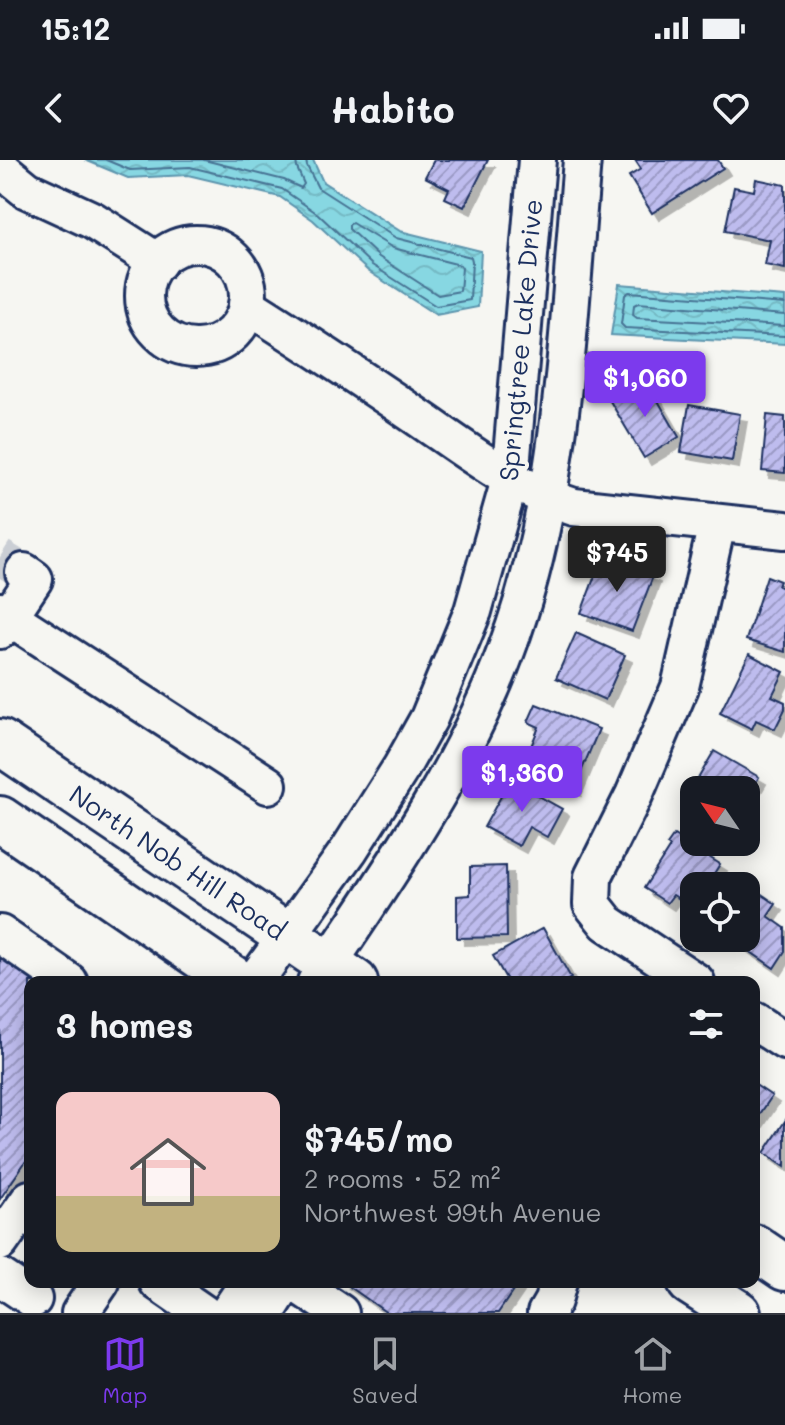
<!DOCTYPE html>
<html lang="en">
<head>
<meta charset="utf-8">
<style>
  body { margin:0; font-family:Mali,sans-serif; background:#20242c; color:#f1f3f6; height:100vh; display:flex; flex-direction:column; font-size:30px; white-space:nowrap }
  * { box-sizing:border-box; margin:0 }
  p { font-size:26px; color:#9ea1a6 }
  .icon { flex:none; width:44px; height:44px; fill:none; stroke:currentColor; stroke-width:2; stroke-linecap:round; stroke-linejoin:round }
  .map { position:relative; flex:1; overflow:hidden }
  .side { position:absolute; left:24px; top:816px; width:736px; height:312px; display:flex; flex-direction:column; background:#171b24; border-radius:16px; box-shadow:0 4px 20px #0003 }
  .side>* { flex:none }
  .needle { width:52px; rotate:305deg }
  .fabs { position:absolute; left:680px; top:616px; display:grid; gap:16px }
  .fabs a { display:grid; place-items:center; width:80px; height:80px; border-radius:16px; background:#171b24; box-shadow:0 4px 20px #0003; font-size:40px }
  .price { position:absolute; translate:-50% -68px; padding:0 18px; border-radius:8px; background:#7c3aed; color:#fff; font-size:26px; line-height:52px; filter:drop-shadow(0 2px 4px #0008) }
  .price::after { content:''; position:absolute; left:50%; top:48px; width:24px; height:18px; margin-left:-12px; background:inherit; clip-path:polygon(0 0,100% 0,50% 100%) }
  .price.on { background:#222; color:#fff }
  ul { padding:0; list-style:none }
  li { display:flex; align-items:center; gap:24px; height:200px; padding:0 32px }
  li span { display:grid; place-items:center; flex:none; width:224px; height:160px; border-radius:16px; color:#555 }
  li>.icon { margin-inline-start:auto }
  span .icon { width:96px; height:96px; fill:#fffc; stroke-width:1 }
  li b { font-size:34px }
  h2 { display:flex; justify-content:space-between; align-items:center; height:96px; padding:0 32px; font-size:34px }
  .status { display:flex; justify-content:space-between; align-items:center; height:56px; padding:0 40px; background:#171b24; direction:ltr }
  .status svg { height:22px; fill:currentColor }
  header { display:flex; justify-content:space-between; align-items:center; height:104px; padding:0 32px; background:#171b24; font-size:36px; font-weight:700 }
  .menu { display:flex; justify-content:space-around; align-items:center; height:112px; border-top:2px solid #363941; background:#171b24; font-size:22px; color:#9ea1a6 }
  .menu a { display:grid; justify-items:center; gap:4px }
  .menu .on { color:#7c3aed }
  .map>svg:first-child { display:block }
  .water { fill:url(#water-waves); stroke:#5c94ad; stroke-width:2 }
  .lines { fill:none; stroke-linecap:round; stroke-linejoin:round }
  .shore { stroke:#467293; stroke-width:2 }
  .building { fill:url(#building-hatch); stroke:#1b2f5e; stroke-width:2; filter:url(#shadow) }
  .minor-tunnel { stroke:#caced4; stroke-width:36; stroke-dasharray:36 18; stroke-linecap:butt }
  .minor-casing { stroke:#1b2f5e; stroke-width:42 }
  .major-casing { stroke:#1b2f5e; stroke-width:50 }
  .minor { stroke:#f6f6f2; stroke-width:36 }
  .major { stroke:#f6f6f2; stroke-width:44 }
  .labels { text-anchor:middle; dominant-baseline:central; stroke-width:8; stroke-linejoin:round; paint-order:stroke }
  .street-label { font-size:26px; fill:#1b2f5e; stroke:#f6f6f2 }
</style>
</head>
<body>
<div class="status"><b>15:12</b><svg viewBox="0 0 49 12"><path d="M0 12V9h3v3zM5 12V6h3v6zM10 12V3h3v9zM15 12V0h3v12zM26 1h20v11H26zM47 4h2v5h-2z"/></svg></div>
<header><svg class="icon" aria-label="back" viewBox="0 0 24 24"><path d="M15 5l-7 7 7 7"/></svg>Habito<svg class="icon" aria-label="heart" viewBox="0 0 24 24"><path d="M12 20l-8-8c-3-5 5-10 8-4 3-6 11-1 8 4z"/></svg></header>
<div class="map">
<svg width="785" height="1153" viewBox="0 0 785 1153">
  <defs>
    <pattern id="water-waves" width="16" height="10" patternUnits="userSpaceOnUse" patternTransform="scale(2)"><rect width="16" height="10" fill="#87d7e2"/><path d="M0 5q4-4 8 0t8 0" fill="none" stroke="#74b9c4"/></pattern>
    <pattern id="building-hatch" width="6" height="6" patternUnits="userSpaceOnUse" patternTransform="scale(2)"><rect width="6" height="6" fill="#bebcee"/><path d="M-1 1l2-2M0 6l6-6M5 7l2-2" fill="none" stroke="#9a99c4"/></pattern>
    <filter id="shadow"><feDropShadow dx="7" dy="7" stdDeviation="0" flood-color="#0004"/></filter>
  </defs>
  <rect width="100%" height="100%" fill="#f6f6f2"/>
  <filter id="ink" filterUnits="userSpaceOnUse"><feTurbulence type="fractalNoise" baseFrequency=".0125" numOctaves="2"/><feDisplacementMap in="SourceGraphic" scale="16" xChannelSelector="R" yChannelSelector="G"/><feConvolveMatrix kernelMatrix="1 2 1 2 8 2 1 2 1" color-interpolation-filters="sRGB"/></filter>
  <g filter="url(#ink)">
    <g class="water">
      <polygon points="85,0 313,0 323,22 400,71 481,91 478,147 436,155 368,111 313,60 280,37 188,15 128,18"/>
      <polygon points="619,124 785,137 785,184 611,175"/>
    </g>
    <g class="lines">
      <g class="shore">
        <polyline points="106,0 130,10 190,7 282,29 318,54 372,105 436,146 470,140 472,101 471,97 396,78 318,28 307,6 306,0"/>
        <polyline points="204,0 284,20 301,28 304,24 297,8 296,0"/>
        <polygon points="352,63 393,88 460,105 462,108 460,131 438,135 379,97 349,69 349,65"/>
        <polyline points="785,144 629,132 625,135 621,164 625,168 785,176"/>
        <polyline points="785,155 638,143 634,145 633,155 637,158 785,166"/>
      </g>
    </g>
    <g class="building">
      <polygon points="434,0 488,0 464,47 445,38 449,29 425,17"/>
      <polygon points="635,0 718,0 723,8 652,53 629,16 641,9"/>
      <polygon points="756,19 785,25 785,109 765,105 770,80 725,71 734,27 754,31"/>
      <polygon points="646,220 679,277 644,298 610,241"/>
      <polygon points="689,245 740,254 732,301 681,292"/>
      <polygon points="767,255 785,257 785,313 762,311"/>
      <polygon points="602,397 653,416 632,471 581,453"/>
      <polygon points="767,416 780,421 778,426 785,429 785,492 746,480"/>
      <polygon points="576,473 625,495 605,540 556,518"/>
      <polygon points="749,494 784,512 772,536 785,542 785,549 775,569 756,560 752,569 720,553"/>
      <polygon points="536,544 599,569 574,629 522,608 539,567 528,562"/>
      <polygon points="714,591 759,617 746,639 746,630 694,630 694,640 688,636"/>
      <polygon points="510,620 562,649 547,677 529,667 519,686 484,667"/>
      <polygon points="674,675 720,704 706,726 694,726 694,744 692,747 673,735 667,743 644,728 670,687 667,685"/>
      <polygon points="506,706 507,777 457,778 457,736 470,735 470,707"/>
      <polygon points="753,728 776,744 768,756 785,768 785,791 774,808 730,778 746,778 746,738"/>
      <polygon points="543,768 571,818 564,822 508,822 493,796"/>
      <polygon points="0,795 39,822 30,822 30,956 26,963 30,966 30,995 0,1039"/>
      <polygon points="754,924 772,936 754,963"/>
      <polygon points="785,961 785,1007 764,993"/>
      <polygon points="343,1122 514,1122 517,1125 498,1153 387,1153"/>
    </g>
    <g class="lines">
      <polyline class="minor-tunnel" points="0,397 24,412"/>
      <defs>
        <g id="minor">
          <polyline points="0,8 27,30 92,60 158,102"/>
          <circle cx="196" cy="136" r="52"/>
          <path d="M247,145C304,181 360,218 416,256C466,290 515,329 574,347L785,370"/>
          <polyline points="0,451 268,625"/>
          <polyline points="0,470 34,419 24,412"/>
          <polyline points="0,774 69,822"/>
          <polyline points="254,822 349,690 401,608 429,558 473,451 510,320 537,0"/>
          <path d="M316,822C387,717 462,610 506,491C564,338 568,161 582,0"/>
          <polyline points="696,822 607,763 592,744 593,717 634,635 680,527 717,364"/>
          <polyline points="754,861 785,881"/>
          <polyline points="0,1082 30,1039"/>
          <polyline points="0,1117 33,1139"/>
          <polyline points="158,1122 203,1153"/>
          <polyline points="294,1122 340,1153"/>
          <polyline points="80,1153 101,1122"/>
          <polyline points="228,1153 249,1122"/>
          <polyline points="266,1153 286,1122"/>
          <polyline points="546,1153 553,1141 558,1122"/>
        </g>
        <g id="major">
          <polyline points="0,582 355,822"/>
          <polyline points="0,659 238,822"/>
          <polyline points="754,1087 785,1108"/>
          <polyline points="690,1122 738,1153"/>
        </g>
      </defs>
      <use href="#minor" class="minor-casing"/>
      <use href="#major" class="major-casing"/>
      <use href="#minor" class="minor"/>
      <use href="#major" class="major"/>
    </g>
  </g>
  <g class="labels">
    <g class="street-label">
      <text transform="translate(520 180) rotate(-85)">Springtree Lake Drive</text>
      <text transform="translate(178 702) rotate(34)">North Nob Hill Road</text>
    </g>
  </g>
</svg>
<div class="fabs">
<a><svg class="needle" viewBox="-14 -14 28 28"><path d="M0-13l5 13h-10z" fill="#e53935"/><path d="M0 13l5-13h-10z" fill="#9ea1a6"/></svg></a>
<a><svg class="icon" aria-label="locate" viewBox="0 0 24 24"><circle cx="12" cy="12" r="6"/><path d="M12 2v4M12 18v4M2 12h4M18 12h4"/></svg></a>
</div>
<b class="price" style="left:645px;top:259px">$1,060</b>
<b class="price on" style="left:617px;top:434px">$745</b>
<b class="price" style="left:522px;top:654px">$1,360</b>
<section class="side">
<h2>3 homes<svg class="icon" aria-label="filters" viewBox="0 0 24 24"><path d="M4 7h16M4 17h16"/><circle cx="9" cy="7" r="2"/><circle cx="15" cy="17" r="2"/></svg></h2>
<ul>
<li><span style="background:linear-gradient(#f6c9c9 65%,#c2b280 0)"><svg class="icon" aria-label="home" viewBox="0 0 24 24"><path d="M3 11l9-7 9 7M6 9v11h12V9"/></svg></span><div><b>$745/mo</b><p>2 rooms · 52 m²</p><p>Northwest 99th Avenue</p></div></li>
</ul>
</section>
</div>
<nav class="menu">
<a class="on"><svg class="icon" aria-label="map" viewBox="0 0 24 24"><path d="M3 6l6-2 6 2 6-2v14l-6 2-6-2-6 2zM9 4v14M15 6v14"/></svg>Map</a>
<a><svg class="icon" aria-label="saved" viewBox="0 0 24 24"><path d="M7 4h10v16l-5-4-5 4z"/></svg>Saved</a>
<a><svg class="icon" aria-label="home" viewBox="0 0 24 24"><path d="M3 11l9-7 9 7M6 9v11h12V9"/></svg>Home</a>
</nav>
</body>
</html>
